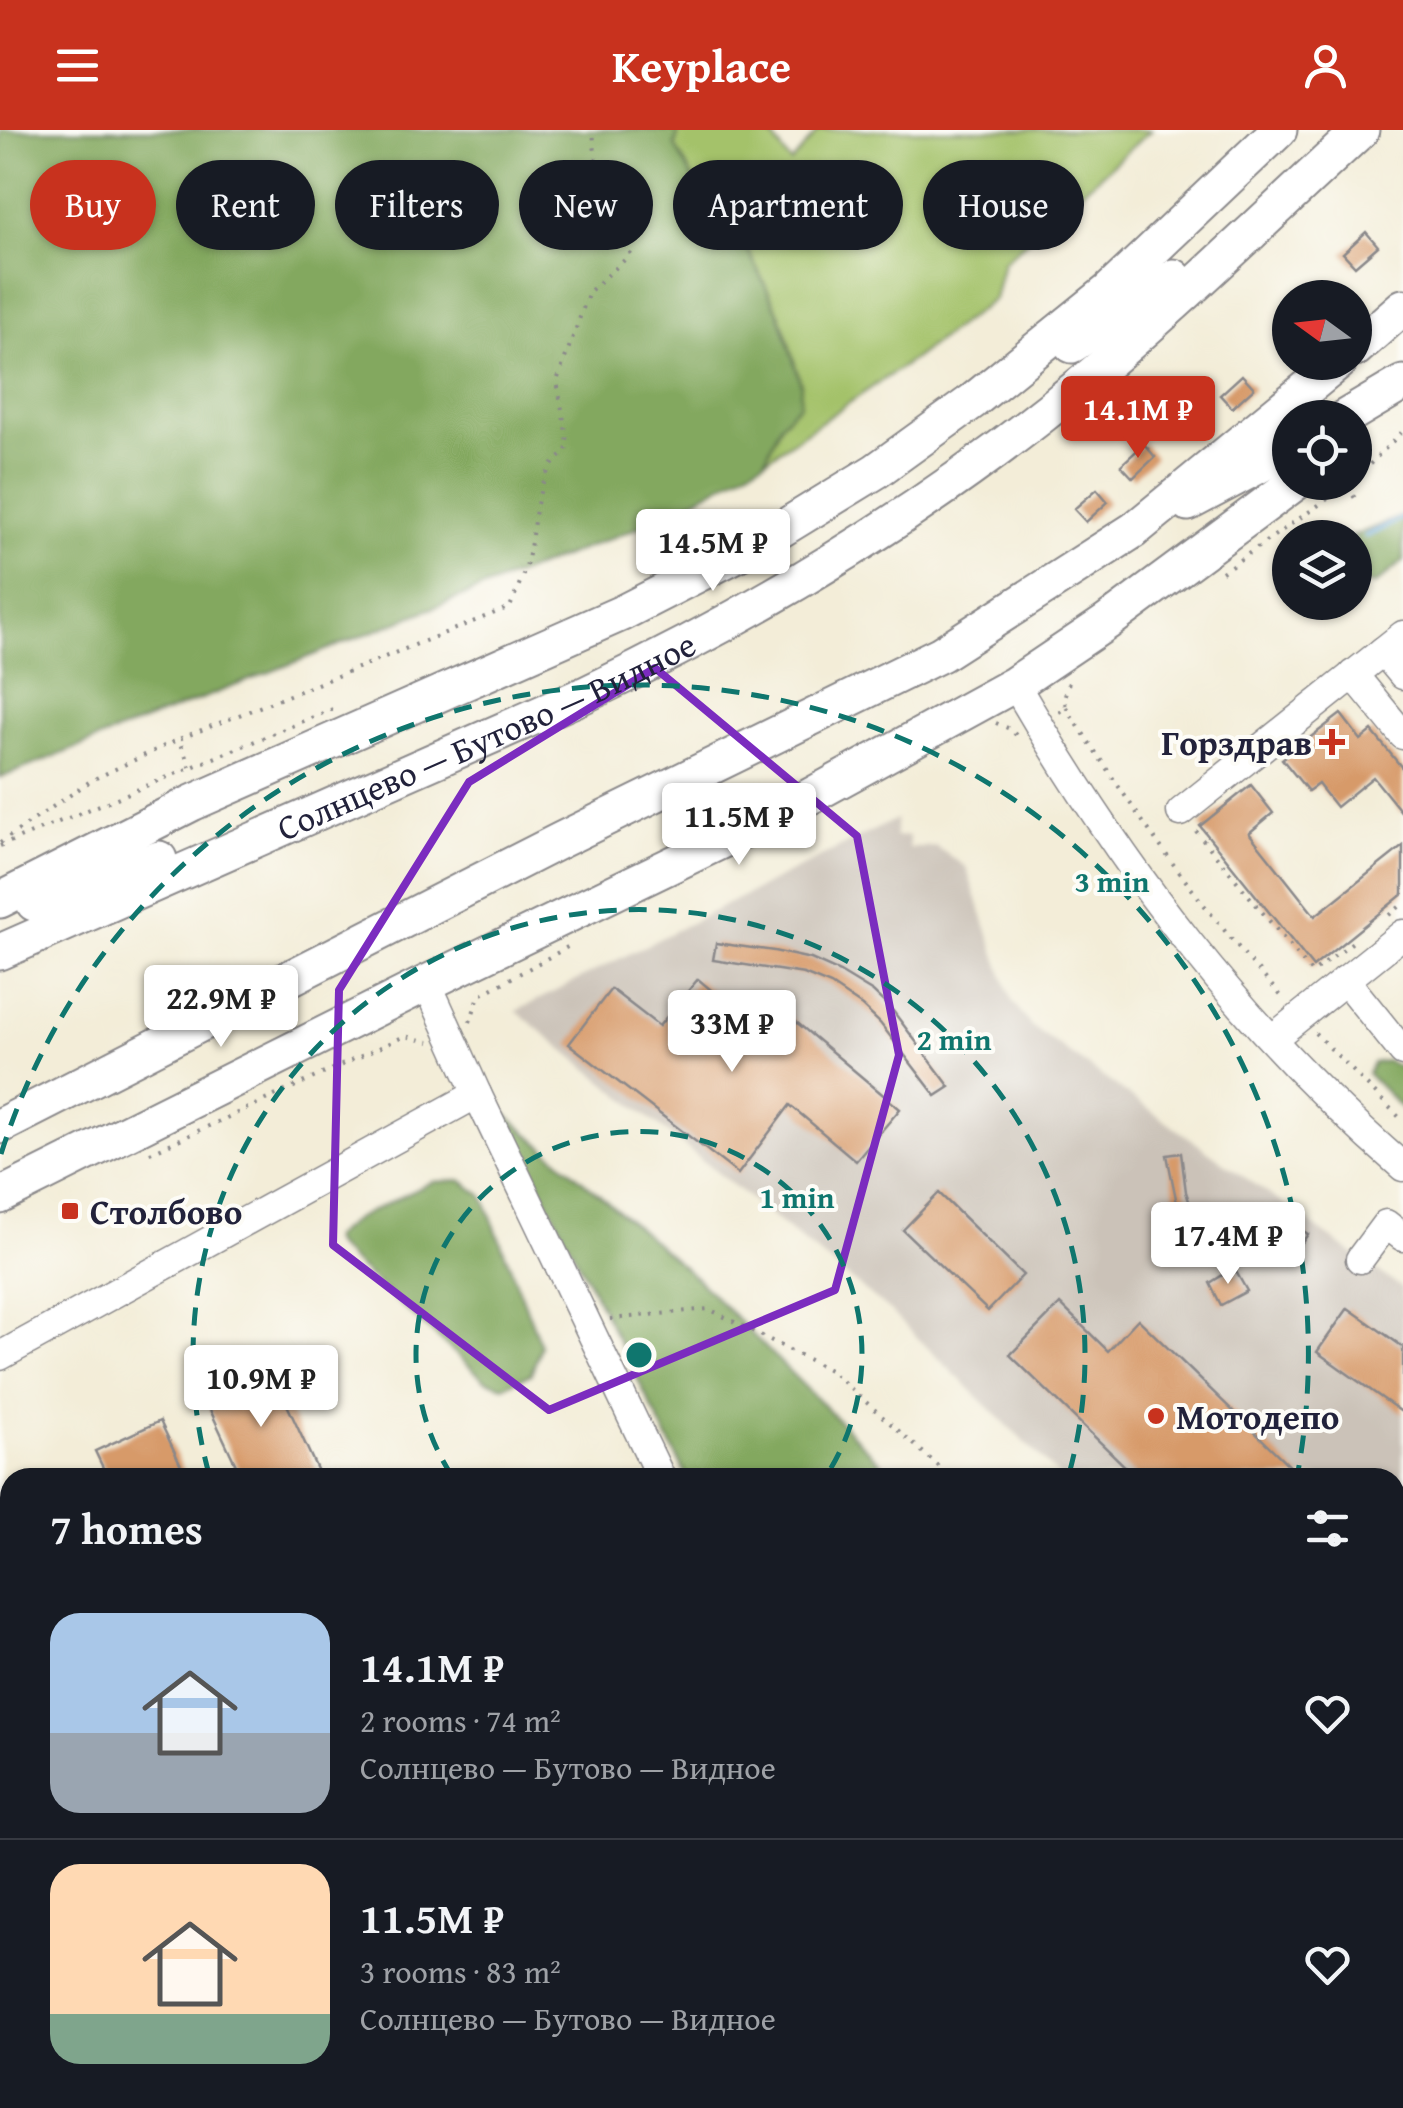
<!DOCTYPE html>
<html lang="en">
<head>
<meta charset="utf-8">
<style>
  body { margin:0; font-family:"Gentium Book Plus",serif; background:#242831; color:#f1f3f6; height:100vh; display:flex; flex-direction:column; font-size:38px; white-space:nowrap }
  * { box-sizing:border-box; margin:0 }
  p { font-size:32px; color:#9ea1a6 }
  .icon { flex:none; width:55px; height:55px; fill:none; stroke:currentColor; stroke-width:2; stroke-linecap:round; stroke-linejoin:round }
  .map { position:relative; flex:1; overflow:hidden }
  .side { position:absolute; left:0px; top:1338px; width:1405px; height:642px; display:flex; flex-direction:column; background:#171b24; border-radius:30px 30px 0 0; box-shadow:0 2px 8px #0004 }
  .side>* { flex:none }
  .hud { position:absolute; left:30px; top:30px; width:1345px; height:90px; display:flex; gap:20px }
  .needle { width:65px; rotate:285deg }
  .fabs { position:absolute; left:1272px; top:150px; display:grid; gap:20px }
  .fabs a { display:grid; place-items:center; width:100px; height:100px; border-radius:50%; background:#171b24; box-shadow:0 2px 8px #0004; font-size:50px }
  .price { position:absolute; translate:-50% -85px; padding:0 22px; border-radius:10px; background:#fff; color:#222; font-size:32px; line-height:65px; filter:drop-shadow(0 2px 5px #0008) }
  .price::after { content:''; position:absolute; left:50%; top:60px; width:30px; height:22px; margin-left:-15px; background:inherit; clip-path:polygon(0 0,100% 0,50% 100%) }
  .price.selected { background:#c8321e; color:#fff }
  ul { padding:0; list-style:none }
  li { display:flex; align-items:center; gap:30px; height:250px; padding:0 50px }
  li+li { border-top:2px solid #363941 }
  li span { display:grid; place-items:center; flex:none; width:280px; height:200px; border-radius:30px; color:#555 }
  li>.icon { margin-inline-start:auto }
  span .icon { width:120px; height:120px; fill:#fffc; stroke-width:1 }
  li b { font-size:42px }
  h2 { display:flex; justify-content:space-between; align-items:center; height:120px; padding:0 50px; font-size:42px }
  .tag { padding:0 35px; border-radius:45px; background:#171b24; box-shadow:0 2px 8px #0004; font-size:35px; line-height:90px }
  .tag.selected { background:#c8321e; color:#fff }
  header { display:flex; justify-content:space-between; align-items:center; height:130px; padding:0 50px; background:#c8321e; color:#fff; font-size:45px; font-weight:800 }
  .map>svg:first-child { display:block }
  .built { fill:#ecd7ba }
  .industrial { fill:#cbc2b8 }
  .green { fill:#a4c26a; stroke:#637252; stroke-width:2.5 }
  .forest { fill:#83a85e; stroke:#52654c; stroke-width:2.5 }
  .lines { fill:none; stroke-linecap:round; stroke-linejoin:round }
  .stream { stroke:#67a8db; stroke-width:5 }
  .building { fill:#d79a69 }
  .minor-casing { stroke:#8a888a; stroke-width:31 }
  .major-casing { stroke:#8a888a; stroke-width:39 }
  .path { stroke:#8a888a; stroke-width:4; stroke-dasharray:2.5 8; stroke-linecap:butt }
  .minor { stroke:#fff; stroke-width:28 }
  .major { stroke:#fff; stroke-width:35 }
  .marked { fill:none; stroke:#7b2cbf; stroke-width:8; stroke-linejoin:round }
  .ring { fill:none; stroke:#0f766e; stroke-width:5; stroke-dasharray:18 12 }
  .poi-dot { fill:#c8321e; stroke:#fdfcf7; stroke-width:4 }
  .labels { text-anchor:middle; dominant-baseline:central; stroke-width:8; stroke-linejoin:round; paint-order:stroke }
  .street-label { font-size:35px; fill:#22223b; stroke:#fdfcf7 }
  .poi-label { font-size:35px; font-weight:bold; fill:#22223b; stroke:#fdfcf7; text-anchor:start }
  .centre { fill:#0f766e; stroke:#fdfcf7; stroke-width:5 }
  .ring-label { font-size:30px; text-anchor:middle; font-weight:bold; fill:#0f766e; stroke:#fdfcf7; stroke-width:8; stroke-linejoin:round; paint-order:stroke }
</style>
</head>
<body>
<header><svg class="icon" aria-label="menu" viewBox="0 0 24 24"><path d="M4 6h16M4 12h16M4 18h16"/></svg>Keyplace<svg class="icon" aria-label="person" viewBox="0 0 24 24"><circle cx="12" cy="8" r="4"/><path d="M4 21q1-7 8-7t8 7"/></svg></header>
<div class="map">
<svg width="1403" height="1978" viewBox="0 0 1403 1978">
  <rect width="100%" height="100%" fill="#fdfcf7"/>
  <filter id="ink" filterUnits="userSpaceOnUse"><feTurbulence type="fractalNoise" baseFrequency=".01" numOctaves="2"/><feDisplacementMap in="SourceGraphic" scale="20" xChannelSelector="R" yChannelSelector="G"/><feConvolveMatrix kernelMatrix="1 2 1 2 8 2 1 2 1" color-interpolation-filters="sRGB"/></filter>
  <filter id="wash" filterUnits="userSpaceOnUse"><feTurbulence type="fractalNoise" baseFrequency=".0048" numOctaves="4" result="noise"/><feDisplacementMap in="SourceGraphic" scale="40" xChannelSelector="R" yChannelSelector="G"/><feGaussianBlur stdDeviation="2.25" result="paint"/><feColorMatrix in="noise" values="0 0 0 0 0 0 0 0 0 0 0 0 0 0 0 0 0 1.4 0 .05"/><feComposite in="paint" operator="in"/></filter>
  <g filter="url(#wash)">
    <rect width="100%" height="100%" fill="#f3edd8"/>
    <polygon class="built" points="113,1970 525,1970 530,1978 118,1978"/>
    <polygon class="industrial" points="896,689 895,707 909,706 909,718 935,716 966,737 1012,871 1031,896 1403,1159 1403,1783 1395,1773 1395,1348 1060,1347 891,1182 516,881"/>
    <polygon class="green" points="679,0 768,0 791,33 819,0 1151,0 1003,132 994,169 915,228 765,330 781,293 800,274 789,213 779,184 749,123 717,76 700,61 675,16"/>
    <g class="forest">
      <polygon points="0,0 679,0 675,16 700,61 717,76 749,122 779,184 801,254 800,274 781,293 765,330 662,388 0,648"/>
      <polygon points="1403,386 1403,431 1376,454 1355,454 1355,408 1350,407"/>
      <polygon points="1387,931 1403,939 1403,980 1367,943 1373,933"/>
      <polygon points="502,981 696,1148 895,1347 687,1347"/>
      <polygon points="461,1050 483,1066 541,1216 531,1244 504,1256 485,1250 334,1115 332,1108 355,1089 432,1052"/>
      <polygon points="1395,1919 1403,1927 1403,1978 1187,1978 1181,1970 1395,1970"/>
    </g>
    <g class="lines">
      <polyline class="stream" points="1366,406 1403,388"/>
    </g>
    <g id="blocks">
      <g class="building">
        <polygon points="1366,102 1378,116 1355,136 1343,123"/>
        <polygon points="1242,245 1254,258 1232,278 1220,265"/>
        <polygon points="1144,314 1155,327 1133,348 1121,335"/>
        <polygon points="1097,359 1108,372 1086,392 1074,379"/>
        <polygon points="1341,584 1361,610 1372,601 1403,639 1403,684 1373,647 1336,677 1318,654 1308,661 1282,629"/>
        <polygon points="1251,655 1273,683 1249,703 1315,786 1403,716 1403,764 1313,837 1200,696"/>
        <polygon points="716,813 774,821 811,829 840,842 873,862 893,881 950,957 936,966 880,893 862,876 831,855 804,844 713,830"/>
        <polygon points="698,849 763,904 782,880 900,979 856,1031 790,975 738,1044 569,914 611,859 659,896"/>
        <polygon points="1181,1023 1186,1062 1205,1119 1194,1123 1180,1088 1167,1025"/>
        <polygon points="939,1063 1023,1145 988,1181 903,1100"/>
        <polygon points="1274,1081 1308,1104 1294,1124 1260,1100"/>
        <polygon points="1234,1138 1247,1161 1221,1175 1210,1153"/>
        <polygon points="1060,1174 1108,1221 1138,1189 1302,1348 1137,1348 1010,1225"/>
        <polygon points="1348,1178 1403,1217 1403,1283 1317,1222"/>
        <polygon points="270,1238 321,1348 242,1348 205,1269"/>
        <polygon points="160,1291 187,1348 108,1348 95,1321"/>
      </g>
    </g>
  </g>
  <g filter="url(#ink)">
    <use href="#blocks" fill-opacity="0" stroke="#8a888a" stroke-width="2.5"/>
    <g class="lines">
      <defs>
        <g id="minor">
          <polyline points="1383,521 1403,545"/>
          <polyline points="1353,544 1403,605"/>
          <path d="M1015,554C1121,737 1242,898 1403,1037"/>
          <polyline points="1181,682 1403,505"/>
          <polyline points="1345,850 1403,922"/>
          <polyline points="427,853 477,964 661,1348"/>
          <polyline points="1272,909 1403,804"/>
          <polyline points="1360,1129 1386,1094 1403,1107"/>
          <polyline points="0,1226 477,964"/>
          <polyline points="1395,1746 1403,1757"/>
          <polyline points="0,1841 10,1857"/>
          <polyline points="80,1970 85,1978"/>
          <polyline points="171,1970 176,1978"/>
          <polyline points="473,1970 477,1978"/>
          <polyline points="571,1970 576,1978"/>
          <polyline points="645,1970 650,1978"/>
          <polyline points="1094,1970 1098,1978"/>
          <polyline points="1154,1970 1160,1978"/>
          <polyline points="861,1978 875,1970"/>
          <polyline points="928,1978 943,1970"/>
        </g>
        <g id="major">
          <polyline points="1072,215 1174,147"/>
          <polyline points="1355,219 1403,177"/>
          <polyline points="1344,288 1403,253"/>
          <polyline points="1188,373 1290,319"/>
          <polyline points="0,770 192,673 622,483 757,414 876,341 973,271 1109,161 1279,0"/>
          <polyline points="34,773 159,729"/>
          <path id="s1" d="M0,822L586,564C765,479 934,376 1086,250C1181,171 1270,84 1361,0"/>
          <polyline points="0,996 561,710 941,524 1134,400 1339,232"/>
          <polyline points="0,1066 427,853 785,680 1015,554 1107,492 1296,352"/>
        </g>
      </defs>
      <use href="#minor" class="minor-casing"/>
      <use href="#major" class="major-casing"/>
      <g class="path">
        <polyline points="1355,349 1403,301"/>
        <polyline points="1347,357 1357,371"/>
        <polyline points="1222,442 1352,352"/>
        <path d="M1066,577C1133,680 1201,780 1285,870"/>
        <polyline points="1059,582 1066,577 1064,568 1069,552"/>
        <polyline points="996,593 1010,599 1018,607 1021,605"/>
        <path d="M190,637L179,609L510,477C516,463 522,448 527,433C535,402 534,340 565,324L568,314L557,251L589,162L630,125L635,108L596,35L593,0"/>
        <polyline points="1196,701 1312,843 1358,808"/>
        <polyline points="0,713 92,650 179,609"/>
        <polyline points="0,716 333,579"/>
        <polyline points="1389,785 1403,774"/>
        <polyline points="470,892 479,866 573,814"/>
        <polyline points="1315,903 1403,991"/>
        <polyline points="150,1023 405,906 429,912"/>
        <polyline points="610,1189 709,1179 831,1241 952,1348"/>
        <polyline points="0,1758 10,1752"/>
      </g>
      <use href="#minor" class="minor"/>
      <use href="#major" class="major"/>
    </g>
  </g>
  <path class="marked" d="M655,538L857,706L899,925L835,1160L549,1280L333,1115L339,860L469,652Z"/>
  <g class="ring">
    <path d="M452 1346A223 223 0 1 1 826 1346"/>
    <path d="M209 1344A446 446 0 1 1 1069 1344"/>
    <path d="M1 1024A669 669 0 0 1 1297 1347"/>
  </g>
  <g class="poi-dot">
    <path d="M1327 597h10v10h10v10h-10v10h-10v-10h-10v-10h10z"/>
    <rect x="60" y="1071" width="20" height="20" rx="5"/>
    <circle cx="1156" cy="1286" r="10"/>
  </g>
  <g class="labels">
    <g class="street-label">
      <text stroke="none"><textPath href="#s1" startOffset="532">Солнцево — Бутово — Видное</textPath></text>
    </g>
    <g class="poi-label">
      <text x="1312" y="612" text-anchor="end">Горздрав</text>
      <text x="90" y="1081">Столбово</text>
      <text x="1176" y="1286">Мотодепо</text>
    </g>
  </g>
  <circle cx="639" cy="1225" r="15" class="centre"/>
  <g class="ring-label">
    <text x="1112" y="762">3 min</text>
    <text x="954" y="920">2 min</text>
    <text x="797" y="1078">1 min</text>
  </g>
</svg>
<div class="fabs">
<a><svg class="needle" viewBox="-14 -14 28 28"><path d="M0-13l5 13h-10z" fill="#e53935"/><path d="M0 13l5-13h-10z" fill="#9ea1a6"/></svg></a>
<a><svg class="icon" aria-label="locate" viewBox="0 0 24 24"><circle cx="12" cy="12" r="6"/><path d="M12 2v4M12 18v4M2 12h4M18 12h4"/></svg></a>
<a><svg class="icon" aria-label="layers" viewBox="0 0 24 24"><path d="M12 4l9 5-9 5-9-5zM3 14l9 5 9-5"/></svg></a>
</div>
<b class="price selected" style="left:1138px;top:331px">14.1M ₽</b>
<b class="price" style="left:713px;top:464px">14.5M ₽</b>
<b class="price" style="left:739px;top:738px">11.5M ₽</b>
<b class="price" style="left:221px;top:920px">22.9M ₽</b>
<b class="price" style="left:732px;top:945px">33M ₽</b>
<b class="price" style="left:1228px;top:1157px">17.4M ₽</b>
<b class="price" style="left:261px;top:1300px">10.9M ₽</b>
<div class="hud">
<a class="tag selected">Buy</a>
<a class="tag">Rent</a>
<a class="tag">Filters</a>
<a class="tag">New</a>
<a class="tag">Apartment</a>
<a class="tag">House</a>
</div>
<section class="side">
<h2>7 homes<svg class="icon" aria-label="filters" viewBox="0 0 24 24"><path d="M4 7h16M4 17h16"/><circle cx="9" cy="7" r="2"/><circle cx="15" cy="17" r="2"/></svg></h2>
<ul>
<li><span style="background:linear-gradient(#a9c7e8 60%,#9aa5b1 0)"><svg class="icon" aria-label="home" viewBox="0 0 24 24"><path d="M3 11l9-7 9 7M6 9v11h12V9"/></svg></span><div><b>14.1M ₽</b><p>2 rooms · 74 m²</p><p>Солнцево — Бутово — Видное</p></div><svg class="icon" aria-label="heart" viewBox="0 0 24 24"><path d="M12 20l-8-8c-3-5 5-10 8-4 3-6 11-1 8 4z"/></svg></li>
<li><span style="background:linear-gradient(#ffd9b3 75%,#7fa58c 0)"><svg class="icon" aria-label="home" viewBox="0 0 24 24"><path d="M3 11l9-7 9 7M6 9v11h12V9"/></svg></span><div><b>11.5M ₽</b><p>3 rooms · 83 m²</p><p>Солнцево — Бутово — Видное</p></div><svg class="icon" aria-label="heart" viewBox="0 0 24 24"><path d="M12 20l-8-8c-3-5 5-10 8-4 3-6 11-1 8 4z"/></svg></li>
</ul>
</section>
</div>
</body>
</html>
